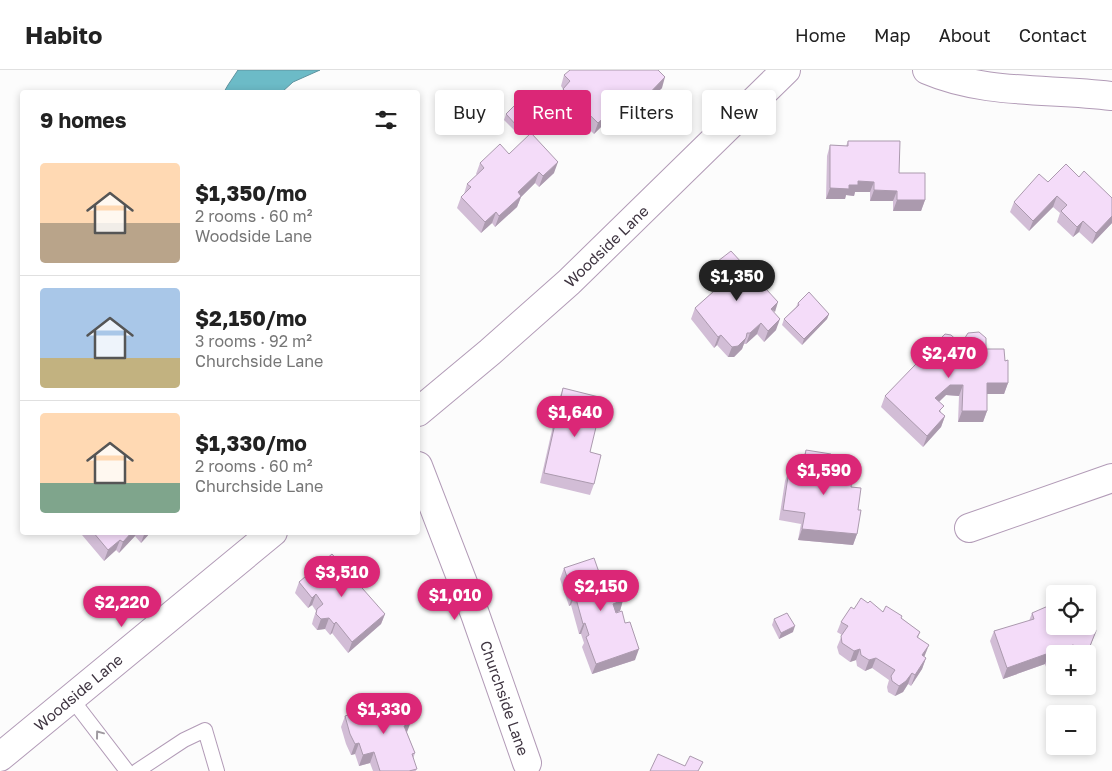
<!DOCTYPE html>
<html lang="en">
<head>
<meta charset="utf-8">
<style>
  body { margin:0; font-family:"Golos Text",sans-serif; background:#f2f2f2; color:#222; height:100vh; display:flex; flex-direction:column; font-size:19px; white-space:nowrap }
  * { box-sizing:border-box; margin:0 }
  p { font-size:16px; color:#767676 }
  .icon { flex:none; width:28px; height:28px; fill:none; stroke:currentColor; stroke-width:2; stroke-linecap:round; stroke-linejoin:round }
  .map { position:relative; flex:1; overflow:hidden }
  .panel { position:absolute; left:20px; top:20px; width:400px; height:445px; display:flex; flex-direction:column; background:#fff; border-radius:5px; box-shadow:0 2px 8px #0003 }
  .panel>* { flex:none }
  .hud { position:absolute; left:435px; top:20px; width:475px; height:45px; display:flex; gap:10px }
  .controls { position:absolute; left:1046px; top:515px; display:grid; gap:10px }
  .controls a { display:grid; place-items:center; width:50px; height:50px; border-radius:5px; background:#fff; box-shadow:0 2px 8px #0003; font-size:25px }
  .price { position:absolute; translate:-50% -42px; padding:0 11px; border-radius:18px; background:#db2777; color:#fff; font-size:16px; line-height:32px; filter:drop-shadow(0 1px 2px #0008) }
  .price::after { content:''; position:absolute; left:50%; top:30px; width:15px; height:11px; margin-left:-8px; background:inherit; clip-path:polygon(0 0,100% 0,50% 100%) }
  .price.current { background:#222; color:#fff }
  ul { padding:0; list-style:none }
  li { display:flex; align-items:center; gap:15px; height:125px; padding:0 20px }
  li+li { border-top:1px solid #e0e0e0 }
  li span { display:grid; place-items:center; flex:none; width:140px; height:100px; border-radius:5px; color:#555 }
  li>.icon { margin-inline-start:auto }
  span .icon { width:60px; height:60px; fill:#fffc; stroke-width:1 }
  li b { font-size:21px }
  h2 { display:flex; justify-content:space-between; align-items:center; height:60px; padding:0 20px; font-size:21px }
  .chip { padding:0 18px; border-radius:5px; background:#fff; box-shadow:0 2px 8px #0003; font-size:18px; line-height:45px }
  .chip.current { background:#db2777; color:#fff }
  header { display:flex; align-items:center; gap:30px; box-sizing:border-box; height:70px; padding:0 25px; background:#fff; border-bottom:1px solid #e0e0e0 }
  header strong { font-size:24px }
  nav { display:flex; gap:28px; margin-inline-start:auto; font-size:18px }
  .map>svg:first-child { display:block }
  .water { fill:#6cbbc7; stroke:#5e939f }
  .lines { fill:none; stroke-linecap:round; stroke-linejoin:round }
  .service-casing { stroke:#b29bb7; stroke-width:16 }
  .minor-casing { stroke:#b29bb7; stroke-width:30 }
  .service { stroke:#fff; stroke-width:14 }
  .minor { stroke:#fff; stroke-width:28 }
  .wall { fill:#d2bdd6 }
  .shaded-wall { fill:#ab9aae }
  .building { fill:#f4dcf9; stroke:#ab9aae }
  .oneway { stroke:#9f9aa0 }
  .labels { text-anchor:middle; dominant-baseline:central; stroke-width:4.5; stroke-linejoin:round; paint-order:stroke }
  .street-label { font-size:15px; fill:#3f3541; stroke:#fff }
</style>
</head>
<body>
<header>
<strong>Habito</strong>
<nav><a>Home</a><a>Map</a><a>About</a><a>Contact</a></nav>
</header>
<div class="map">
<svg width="1112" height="701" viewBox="0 0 1112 701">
  <rect width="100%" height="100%" fill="#fcfcfc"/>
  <polygon class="water" points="238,0 320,0 293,12 282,22 224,22 228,15"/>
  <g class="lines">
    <defs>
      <g id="service">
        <polyline points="71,628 127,701"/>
        <polyline points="137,701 184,670 205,660 217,701"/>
      </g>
      <g id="minor">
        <path d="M927,0C985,25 1050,18 1112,26"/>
        <polyline points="418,342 490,282 569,212 786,0"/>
        <polyline points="418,396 475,544 527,693"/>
        <polyline points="969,458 1112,408"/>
        <polyline points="0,687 273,462"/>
      </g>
    </defs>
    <use href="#service" class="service-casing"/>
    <use href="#minor" class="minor-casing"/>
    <use href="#service" class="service"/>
    <use href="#minor" class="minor"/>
  </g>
  <g class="wall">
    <polygon points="564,5 662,18 637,42 632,37 615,53 610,48 594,64 559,30 563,19 561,16"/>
    <polygon points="506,44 529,48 515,61 504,50"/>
    <polygon points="848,71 899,103 925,130 921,141 893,141 893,131 870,131 870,122 855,122 854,126 846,125 845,129 826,129 827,86 830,75 846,76"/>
    <polygon points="509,84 554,103 539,117 535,113 521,127 517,137 495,157 492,153 481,163 457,138 461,127 464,124 467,114 477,105 476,104 480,93"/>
    <polygon points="1079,107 1112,128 1112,153 1092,174 1079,162 1073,167 1057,152 1060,143 1053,137 1029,161 1010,142 1014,132 1048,112"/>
    <polygon points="709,198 774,243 776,260 764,272 757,264 746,274 744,274 742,279 734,287 728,287 717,275 714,278 691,249 695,238 715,220 705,209"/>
    <polygon points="798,233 829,244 827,249 802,275 782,255 784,249 796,237"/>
    <polygon points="961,274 986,279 1005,291 1008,313 1004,324 987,324 987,341 983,352 958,352 959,326 946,325 939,332 941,343 945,346 941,357 923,377 881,337 885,326"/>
    <polygon points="563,318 590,382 594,414 590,425 540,413 559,329"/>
    <polygon points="806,380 829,396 851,417 858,440 857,464 853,475 798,470 801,454 779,450 785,411 789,400 800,401 802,390"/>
    <polygon points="83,462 151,462 141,473 135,466 119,483 116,480 104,491 82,465"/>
    <polygon points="564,498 601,508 623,530 620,541 616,542 635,590 592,604 582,577 584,573 581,564 579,564 571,535 569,536 560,509"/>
    <polygon points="299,512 385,544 381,554 348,583 332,563 330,565 325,559 317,560 312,554 313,550 316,541 312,535 308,538 295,523"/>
    <polygon points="854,539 883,542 901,548 920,562 918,568 925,585 924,587 926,588 922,599 911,616 908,614 903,622 895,626 888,622 887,617 889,610 872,598 865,601 857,596 856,590 850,592 839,584 837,577 842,565 837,562 841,552"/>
    <polygon points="1032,543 1096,561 1087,584 1055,584 1055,616 1071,616 1055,622 1045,594 1003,609 990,571 994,561 1029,551"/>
    <polygon points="774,549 793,562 779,569 772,555"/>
    <polygon points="345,646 407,663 415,683 413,689 416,701 373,701 370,693 359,696 355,684 351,685 346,674 341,657"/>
  </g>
  <g class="shaded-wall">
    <polygon points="665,7 662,18 637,42 641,32"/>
    <polygon points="636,26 632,37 615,53 619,43"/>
    <polygon points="614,38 610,48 594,64 598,53"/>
    <polygon points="531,42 529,48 515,61 517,56"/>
    <polygon points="558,92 554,103 539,117 543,106"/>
    <polygon points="539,102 535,113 521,127 517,137 495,157 499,146 518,122"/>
    <polygon points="858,111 874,112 870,122 855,122 854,126 846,125 845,129 826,129 830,118 849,115"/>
    <polygon points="874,120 897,121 893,131 870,131"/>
    <polygon points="1057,126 1053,137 1029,161 1033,151"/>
    <polygon points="897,130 925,130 921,141 893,141"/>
    <polygon points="496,142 492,153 481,163 485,152"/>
    <polygon points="1112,146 1112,153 1092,174 1096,163"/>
    <polygon points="1083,151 1079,162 1073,167 1077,157"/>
    <polygon points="778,232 775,242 771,239"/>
    <polygon points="829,244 827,249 802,275 804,269"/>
    <polygon points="780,249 776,260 764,272 768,261"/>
    <polygon points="761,253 757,264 746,274 750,263"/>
    <polygon points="721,265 717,275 714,278 718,267"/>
    <polygon points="746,268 742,279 734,287 728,287 732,277"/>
    <polygon points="987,313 1008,313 1004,324 983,324"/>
    <polygon points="950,315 963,315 959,326 946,325 931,339 935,328"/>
    <polygon points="962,341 987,341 983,352 958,352"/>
    <polygon points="945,346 941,357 923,377 927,366"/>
    <polygon points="802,459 857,464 853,475 798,470"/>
    <polygon points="132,462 137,462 135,466 119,483 123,472"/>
    <polygon points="145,462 151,462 141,473"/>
    <polygon points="120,470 116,480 104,491 108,480"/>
    <polygon points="316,524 312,535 308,538 312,528"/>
    <polygon points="573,525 575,525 571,535 569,536"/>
    <polygon points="623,530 620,541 609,545 613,534"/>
    <polygon points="385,544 381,554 348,583 352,572"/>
    <polygon points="329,548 325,559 317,560 321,549"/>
    <polygon points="336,552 332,563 330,565 334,554"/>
    <polygon points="585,553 581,564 579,564 583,554"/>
    <polygon points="795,556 793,562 779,569 781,563"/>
    <polygon points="1096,561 1087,584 1079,584 1080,579"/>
    <polygon points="929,575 925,585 918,596 922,585"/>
    <polygon points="1073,575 1070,584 1068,577"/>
    <polygon points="639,579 635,590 592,604 596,594"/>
    <polygon points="860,579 856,590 850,592 854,581"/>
    <polygon points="1049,583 1045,594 1003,609 1007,598"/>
    <polygon points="876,588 872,598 865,601 869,590"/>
    <polygon points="926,588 922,599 911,616 915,605"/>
    <polygon points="912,603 908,614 903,622 895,626 899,616"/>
    <polygon points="1058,616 1071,616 1055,622"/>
    <polygon points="410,654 406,665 404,656"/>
    <polygon points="359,673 355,684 351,685 355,674"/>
    <polygon points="374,682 370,693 359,696 363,685"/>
  </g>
  <g class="building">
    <polygon points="570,0 658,0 665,7 641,32 636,26 619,43 614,38 598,53 563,19 570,11 564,5"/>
    <polygon points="519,31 531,42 517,56 506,44"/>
    <polygon points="531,63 558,92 543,106 539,102 518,122 521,126 499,146 496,142 485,152 461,127 471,117 467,114 484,98 480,93 500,74 509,84"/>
    <polygon points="848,71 900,71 899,103 925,103 925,130 897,130 897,121 874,120 874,112 858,111 858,115 849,115 849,119 830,118 830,75 848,76"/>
    <polygon points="1066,94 1079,107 1084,101 1112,128 1112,146 1096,163 1083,151 1077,157 1061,141 1067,135 1057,126 1033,151 1014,132 1039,104 1048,112"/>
    <polygon points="731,181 778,232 771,239 780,249 768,261 761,253 750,263 747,263 746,268 738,276 732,277 721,265 718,267 695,238 723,213 709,198"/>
    <polygon points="809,222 829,244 804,269 784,249 799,235 798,233"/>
    <polygon points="979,262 986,268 986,279 1004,279 1005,291 1008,290 1008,313 987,313 987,341 962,341 963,315 950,315 935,328 944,336 939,341 945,346 927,366 885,326 945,264 951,265 961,274 968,263"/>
    <polygon points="563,318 603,328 590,382 601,385 594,414 544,403"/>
    <polygon points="806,380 831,384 829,396 853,400 851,417 861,418 858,440 861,440 857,464 802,459 805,443 783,440 789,400 802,402"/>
    <polygon points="93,462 132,462 123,472 120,470 108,480"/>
    <polygon points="332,484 385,544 352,572 336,552 334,554 329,548 321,549 316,544 317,539 323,534 316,524 312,528 299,512"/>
    <polygon points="594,488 601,508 615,506 623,530 613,534 616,543 622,541 625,553 630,552 639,579 596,594 586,567 589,565 585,553 583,554 575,525 573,525 564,498"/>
    <polygon points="861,528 868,533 870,531 883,542 886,536 902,546 901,548 920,562 917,567 929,575 922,585 926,588 915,605 912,603 906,611 899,616 892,611 891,606 895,600 876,588 869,590 861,585 860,579 854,581 842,573 841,566 848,556 841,552 851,537 854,539"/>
    <polygon points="1055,533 1055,556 1088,556 1088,548 1093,551 1096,561 1090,576 1080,579 1073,575 1068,577 1071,584 1055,584 1055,600 1049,583 1007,598 994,561 1034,549 1032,543"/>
    <polygon points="787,543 795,556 781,563 774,549"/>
    <polygon points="401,627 410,654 404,656 415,683 412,684 417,699 409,701 380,701 374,682 363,685 359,673 355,674 350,664 345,646"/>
    <polygon points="658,684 685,696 690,686 703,692 698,701 650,701"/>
  </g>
  <defs><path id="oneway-chevron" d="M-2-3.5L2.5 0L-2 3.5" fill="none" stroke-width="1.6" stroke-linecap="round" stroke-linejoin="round" transform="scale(1.25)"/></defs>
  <use class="oneway" href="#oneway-chevron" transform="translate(99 664) rotate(-127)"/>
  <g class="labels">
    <g class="street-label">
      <text transform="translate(606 176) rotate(-44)">Woodside Lane</text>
      <text transform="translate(78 622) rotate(-40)">Woodside Lane</text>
      <text transform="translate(505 628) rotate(71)">Churchside Lane</text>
    </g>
  </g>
</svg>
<div class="controls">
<a><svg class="icon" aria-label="locate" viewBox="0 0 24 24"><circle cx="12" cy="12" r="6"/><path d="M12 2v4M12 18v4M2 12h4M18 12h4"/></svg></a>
<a>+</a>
<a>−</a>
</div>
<b class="price current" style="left:737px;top:232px">$1,350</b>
<b class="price" style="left:949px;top:309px">$2,470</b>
<b class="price" style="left:575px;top:368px">$1,640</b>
<b class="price" style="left:824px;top:426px">$1,590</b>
<b class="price" style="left:342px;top:528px">$3,510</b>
<b class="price" style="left:601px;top:542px">$2,150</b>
<b class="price" style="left:455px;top:551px">$1,010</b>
<b class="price" style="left:122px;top:558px">$2,220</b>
<b class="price" style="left:384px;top:665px">$1,330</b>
<div class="hud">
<a class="chip">Buy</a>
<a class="chip current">Rent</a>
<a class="chip">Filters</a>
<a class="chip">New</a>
</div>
<section class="panel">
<h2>9 homes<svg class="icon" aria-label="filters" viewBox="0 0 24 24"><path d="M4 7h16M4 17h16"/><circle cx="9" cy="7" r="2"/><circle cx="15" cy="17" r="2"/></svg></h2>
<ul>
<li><span style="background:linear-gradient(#ffd9b3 60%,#b9a48a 0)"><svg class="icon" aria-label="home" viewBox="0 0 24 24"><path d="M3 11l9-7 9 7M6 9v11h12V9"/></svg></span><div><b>$1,350/mo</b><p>2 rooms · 60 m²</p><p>Woodside Lane</p></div></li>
<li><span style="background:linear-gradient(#a9c7e8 70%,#c2b280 0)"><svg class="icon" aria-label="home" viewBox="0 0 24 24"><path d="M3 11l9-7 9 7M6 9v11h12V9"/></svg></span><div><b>$2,150/mo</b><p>3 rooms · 92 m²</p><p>Churchside Lane</p></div></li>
<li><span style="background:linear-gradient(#ffd9b3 70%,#7fa58c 0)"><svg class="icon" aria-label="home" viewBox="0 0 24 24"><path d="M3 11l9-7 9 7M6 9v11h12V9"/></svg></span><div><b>$1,330/mo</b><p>2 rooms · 60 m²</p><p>Churchside Lane</p></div></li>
</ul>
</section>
</div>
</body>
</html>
